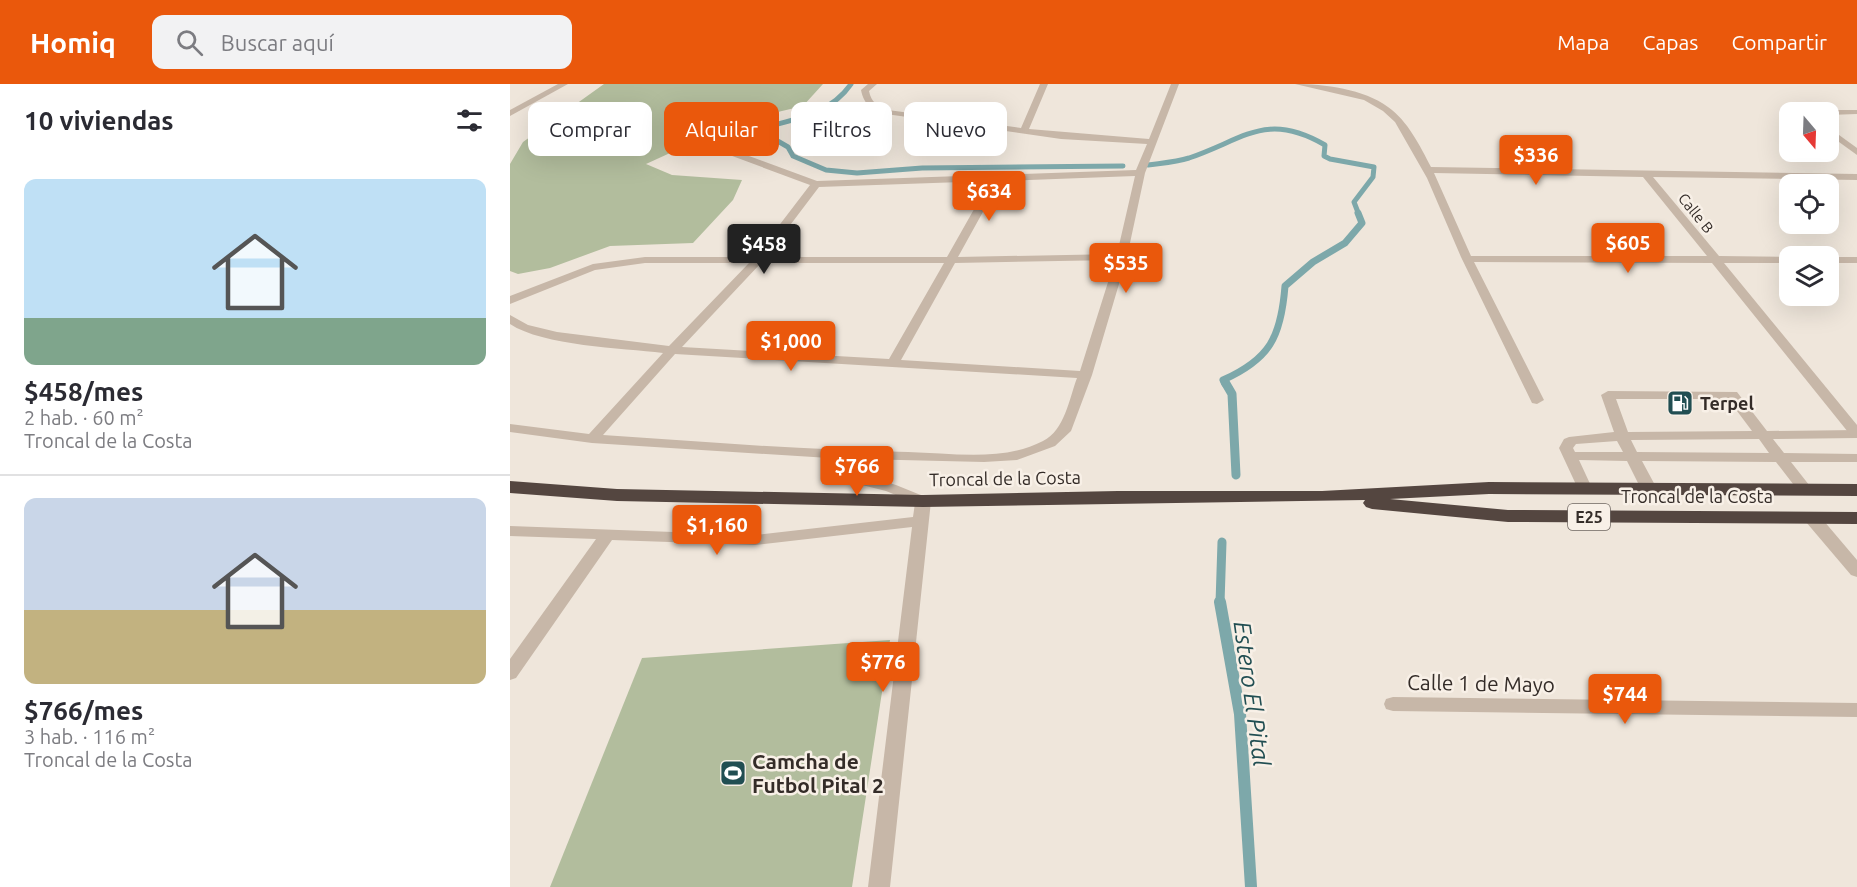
<!DOCTYPE html>
<html lang="es">
<head>
<meta charset="utf-8">
<style>
  body { margin:0; font-family:Ubuntu,sans-serif; background:#f2f2f3; color:#2b2b33; height:100vh; display:flex; flex-direction:column; font-size:22px; white-space:nowrap }
  * { box-sizing:border-box; margin:0 }
  p { font-size:20px; color:#7c7c81 }
  .icon { flex:none; width:33px; height:33px; fill:none; stroke:currentColor; stroke-width:2; stroke-linecap:round; stroke-linejoin:round }
  .map { position:relative; flex:1; overflow:hidden }
  .side { display:flex; flex-direction:column; background:#fff; width:510px }
  .side>* { flex:none }
  .banner { position:absolute; left:18px; top:18px; width:570px; height:54px; display:flex; gap:12px }
  .needle { width:39px; rotate:161deg }
  .tools { position:absolute; left:1269px; top:18px; display:grid; gap:12px }
  .tools a { display:grid; place-items:center; width:60px; height:60px; border-radius:12px; background:#fff; box-shadow:0 6px 24px #0002; font-size:30px }
  .price { position:absolute; translate:-50% -51px; padding:0 14px; border-radius:6px; background:#ea580c; color:#fff; font-size:20px; line-height:39px; filter:drop-shadow(0 2px 3px #0008) }
  .price::after { content:''; position:absolute; left:50%; top:36px; width:18px; height:14px; margin-left:-9px; background:inherit; clip-path:polygon(0 0,100% 0,50% 100%) }
  .price.current { background:#222; color:#fff }
  ul { padding:0; list-style:none }
  li { display:grid; align-content:center; gap:12px; height:318px; padding:0 24px }
  li+li { border-top:2px solid #e1e1e2 }
  li span { display:grid; place-items:center; height:186px; border-radius:12px; color:#555 }
  li>.icon { margin-inline-start:auto }
  span .icon { width:108px; height:108px; fill:#fffc; stroke-width:1 }
  li b { font-size:26px }
  h2 { display:flex; justify-content:space-between; align-items:center; height:72px; padding:0 24px; font-size:26px }
  .chip { padding:0 21px; border-radius:12px; background:#fff; box-shadow:0 6px 24px #0002; font-size:21px; line-height:54px }
  .chip.current { background:#ea580c; color:#fff }
  header { display:flex; align-items:center; gap:36px; box-sizing:border-box; height:84px; padding:0 30px; background:#ea580c; color:#fff }
  header strong { font-size:28px }
  nav { display:flex; gap:33px; margin-inline-start:auto; font-size:21px }
  .search { width:420px; height:54px; background:#f2f2f3; display:flex; align-items:center; gap:15px; box-sizing:border-box; padding:0 21px; border-radius:12px; color:#7c7c81; font-size:22px }
  main { display:flex; flex:1; min-height:0 }
  .map>svg:first-child { display:block }
  .green { fill:#b2bd9d }
  .lines { fill:none; stroke-linecap:round; stroke-linejoin:round }
  .stream-far3 { stroke:#7da8aa; stroke-width:5 }
  .stream-far2 { stroke:#7da8aa; stroke-width:7 }
  .stream-far1 { stroke:#7da8aa; stroke-width:9 }
  .stream { stroke:#7da8aa; stroke-width:12 }
  .lane { fill:#c7b7a8; fill-rule:evenodd }
  .street { fill:#c7b7a8; fill-rule:evenodd }
  .highway { fill:#544640; fill-rule:evenodd }
  .labels { text-anchor:middle; dominant-baseline:central; stroke-width:5; stroke-linejoin:round; paint-order:stroke }
  .far-street-label { font-size:15px; fill:#342c28; stroke:#f8f0e7 }
  .shield { fill:#f8f0e7; stroke:#6f6761; stroke-width:1.5 }
  .shield-label { font-size:16px; font-weight:bold; fill:#342c28 }
  .poi-label { font-size:18px; font-weight:bold; fill:#342c28; stroke:#f8f0e7; text-anchor:start }
  .street-label { font-size:18px; fill:#342c28; stroke:#f8f0e7 }
  .near-street-label { font-size:21px; fill:#342c28; stroke:#f8f0e7 }
  .near-poi-label { font-size:21px; font-weight:bold; fill:#342c28; stroke:#f8f0e7; text-anchor:start }
  .near-water-label { font-size:24px; font-style:italic; fill:#214e52; stroke:#f8f0e7 }
</style>
</head>
<body>
<header>
<strong>Homiq</strong>
<div class="search"><svg class="icon" aria-label="search" viewBox="0 0 24 24"><circle cx="10" cy="10" r="6"/><path d="M15 15l6 6"/></svg>Buscar aquí</div>
<nav><a>Mapa</a><a>Capas</a><a>Compartir</a></nav>
</header>
<main>
<section class="side">
<h2>10 viviendas<svg class="icon" aria-label="filters" viewBox="0 0 24 24"><path d="M4 7h16M4 17h16"/><circle cx="9" cy="7" r="2"/><circle cx="15" cy="17" r="2"/></svg></h2>
<ul>
<li><span style="background:linear-gradient(#bfe0f5 75%,#7fa58c 0)"><svg class="icon" aria-label="home" viewBox="0 0 24 24"><path d="M3 11l9-7 9 7M6 9v11h12V9"/></svg></span><div><b>$458/mes</b><p>2 hab. · 60 m²</p><p>Troncal de la Costa</p></div></li>
<li><span style="background:linear-gradient(#c9d6e8 60%,#c2b280 0)"><svg class="icon" aria-label="home" viewBox="0 0 24 24"><path d="M3 11l9-7 9 7M6 9v11h12V9"/></svg></span><div><b>$766/mes</b><p>3 hab. · 116 m²</p><p>Troncal de la Costa</p></div></li>
</ul>
</section>
<div class="map">
<svg width="1347" height="803" viewBox="0 0 1347 803">
  <rect width="100%" height="100%" fill="#efe6db"/>
  <g class="green">
    <polygon points="94,0 313,0 293,22 230,37 136,80 162,91 232,96 223,116 183,159 100,162 40,184 8,190 0,187 0,80 13,58"/>
    <polygon points="380,556 342,803 40,803 132,574"/>
  </g>
  <g class="lines">
    <g class="stream-far3">
      <path d="M341,0C321,29 289,34 257,43L252,48L278,63L283,72L316,86L347,89L412,84L613,82"/>
      <path d="M638,81C652,79 666,78 679,74C735,55 756,27 815,61L814,72L820,75L864,83L863,93L844,118L849,131"/>
    </g>
    <path class="stream-far2" d="M715,300L713,296C760,275 771,253 775,202L803,178L835,159L852,139L848,129"/>
    <g class="stream-far1">
      <polyline points="715,298 722,310 726,391"/>
      <polyline points="710,519 712,458"/>
    </g>
    <polyline class="stream" points="710,518 730,630 741,803"/>
    <path class="lane" d="M1098,307L1227,308L1257,347L1347,346V354L1263,355L1274,369L1347,370V378H1281L1303,406L1295,411L1290,409L1266,378L1132,377L1146,403L1138,408L1130,403L1117,377L1069,376L1082,404L1074,409L1069,407L1049,364L1054,355L1059,353L1104,348L1091,311ZM1106,315H1218L1242,347L1118,348ZM1249,355L1259,369L1127,368L1121,356ZM1107,357L1113,368H1065L1063,364L1066,360Z"/>
    <g class="street">
      <polygon points="48,0 58,0 0,32 0,26"/>
      <path d="M358,0H367L359,7C361,18 367,22 378,26L511,44L530,0H538L519,45L639,55L661,0H669L635,89L617,173L582,291L561,347L545,362L507,376L474,378L349,375L347,385L359,393L386,401L418,414L421,417L380,803H358L402,443L245,461L102,456L6,594L0,596V575L86,455L0,452V442L245,451L403,433L405,419L376,407L348,400L332,386L335,375L82,359L0,348V340L79,350L153,269C112,264 33,262 0,240V231L18,241L47,248L159,262L239,179H135L85,186L0,220V212L83,180L135,173H245L300,101L206,66V62L209,61L307,97L626,86L637,60L551,55L376,30C362,26 354,21 351,6ZM625,92L607,170L448,173L490,97ZM480,97L437,173H256L309,103ZM605,176L570,287L391,276L445,179ZM251,179H434L379,275L172,263ZM165,270L567,294C559,315 555,346 533,357C493,378 442,369 398,368C296,366 195,358 93,351Z"/>
      <path d="M785,0C814,0 854,5 878,23C898,37 910,62 921,83L1347,90V96L1143,93L1209,172L1280,173V179H1214L1347,341V354L1342,353L1202,179L964,178L1034,316L1027,320L1022,319L951,173L917,94L885,38L873,27L854,16ZM924,89L1133,93L1197,172H961Z"/>
      <polygon points="1318,26 1347,26 1347,30 1318,31 1318,28 1314,28"/>
      <polygon points="1318,43 1347,64 1347,71 1318,50"/>
      <rect x="1318" y="173" width="29" height="6"/>
      <polygon points="1302,429 1308,430 1347,476 1347,493 1341,491 1296,438 1294,434"/>
      <polygon points="883,613 1347,619 1347,633 883,627 876,625 874,620 876,615"/>
    </g>
    <polygon class="highway" points="0,397 107,405 413,411 608,407 812,407 979,398 1347,400 1347,412 979,410 880,415 998,426 1347,428 1347,440 998,438 862,425 856,423 853,419 855,416 413,423 107,417 0,409"/>
  </g>
  <defs>
    <symbol id="fuel-square" viewBox="-11 -11 22 22"><rect x="-9" y="-9" width="18" height="18" rx="4" fill="#214e52" stroke="#f8f0e7"/><path d="M-5.5-6h7V0h2V4h1.3V-2.5L3-4.5l.8-.8L6-3V5H2.5V1h-1V6h-7ZM-4.2-4.7v3.2H.2V-4.7Z" fill="#fff"/></symbol>
    <symbol id="stadium-square" viewBox="-11 -11 22 22"><rect x="-9" y="-9" width="18" height="18" rx="4" fill="#214e52" stroke="#f8f0e7"/><path d="M0-5a6.5 5 0 1 0 0 10a6.5 5 0 1 0 0-10ZM-3.5-1.8h7v3.6h-7Z" fill="#fff"/></symbol>
  </defs>
  <g fill-rule="evenodd">
    <use href="#fuel-square" x="1155" y="304" width="30" height="30"/>
    <use href="#stadium-square" x="208" y="674" width="30" height="30"/>
  </g>
  <g class="labels">
    <g class="far-street-label">
      <text transform="translate(1186 129) rotate(51)">Calle B</text>
    </g>
    <rect class="shield" x="1058" y="420" width="42" height="26" rx="4.5"/>
    <g class="shield-label">
      <text x="1079" y="433">E25</text>
    </g>
    <g class="poi-label">
      <text x="1190" y="319">Terpel</text>
    </g>
    <g class="street-label">
      <text transform="translate(495 394) rotate(-1)">Troncal de la Costa</text>
      <text x="1187" y="412">Troncal de la Costa</text>
    </g>
    <g class="near-street-label">
      <text transform="translate(971 599) rotate(1)">Calle 1 de Mayo</text>
    </g>
    <g class="near-poi-label">
      <text x="242" y="677">Camcha de<tspan x="242" dy="24">Futbol Pital 2</tspan></text>
    </g>
    <g class="near-water-label">
      <text transform="translate(742 610) rotate(82)">Estero El Pital</text>
    </g>
  </g>
</svg>
<div class="tools">
<a><svg class="needle" viewBox="-14 -14 28 28"><path d="M0-13l5 13h-10z" fill="#e53935"/><path d="M0 13l5-13h-10z" fill="#7c7c81"/></svg></a>
<a><svg class="icon" aria-label="locate" viewBox="0 0 24 24"><circle cx="12" cy="12" r="6"/><path d="M12 2v4M12 18v4M2 12h4M18 12h4"/></svg></a>
<a><svg class="icon" aria-label="layers" viewBox="0 0 24 24"><path d="M12 4l9 5-9 5-9-5zM3 14l9 5 9-5"/></svg></a>
</div>
<b class="price" style="left:1026px;top:102px">$336</b>
<b class="price" style="left:479px;top:138px">$634</b>
<b class="price" style="left:1118px;top:190px">$605</b>
<b class="price current" style="left:254px;top:191px">$458</b>
<b class="price" style="left:616px;top:210px">$535</b>
<b class="price" style="left:281px;top:288px">$1,000</b>
<b class="price" style="left:347px;top:413px">$766</b>
<b class="price" style="left:207px;top:472px">$1,160</b>
<b class="price" style="left:373px;top:609px">$776</b>
<b class="price" style="left:1115px;top:641px">$744</b>
<div class="banner">
<a class="chip">Comprar</a>
<a class="chip current">Alquilar</a>
<a class="chip">Filtros</a>
<a class="chip">Nuevo</a>
</div>
</div>
</main>
</body>
</html>
